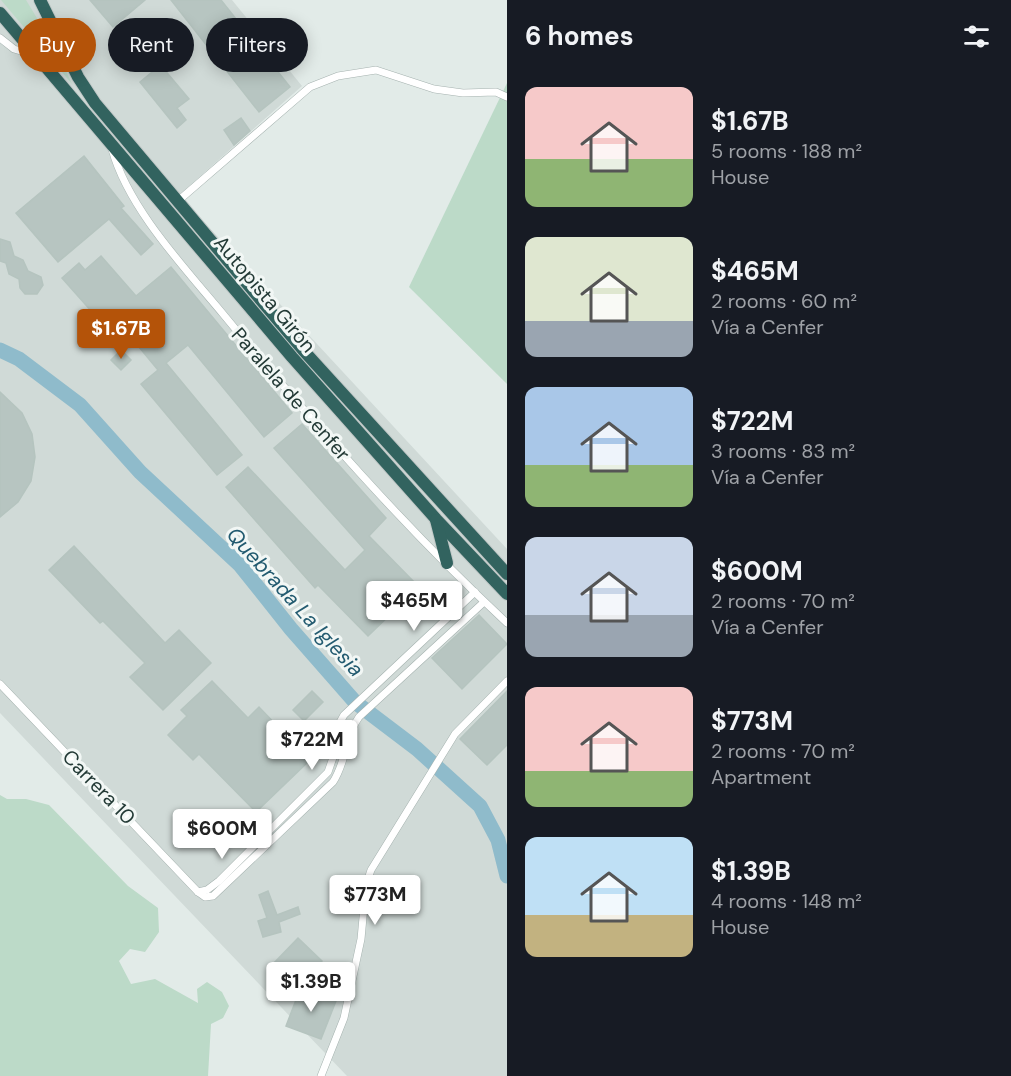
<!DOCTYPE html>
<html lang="en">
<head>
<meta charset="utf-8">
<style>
  body { margin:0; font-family:"DM Sans",sans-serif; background:#20242c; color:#f1f3f6; height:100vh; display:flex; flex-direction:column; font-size:22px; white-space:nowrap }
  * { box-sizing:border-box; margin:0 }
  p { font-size:20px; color:#9ea1a6 }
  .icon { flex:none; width:33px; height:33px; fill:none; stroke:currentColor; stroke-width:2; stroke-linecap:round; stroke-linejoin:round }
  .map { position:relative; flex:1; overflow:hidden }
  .sheet { display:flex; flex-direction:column; background:#171b24; width:504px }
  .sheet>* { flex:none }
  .banner { position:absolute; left:18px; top:18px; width:399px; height:54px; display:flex; gap:12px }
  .price { position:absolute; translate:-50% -51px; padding:0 14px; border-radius:6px; background:#fff; color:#222; font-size:20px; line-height:39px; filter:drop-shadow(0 2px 3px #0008) }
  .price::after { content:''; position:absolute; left:50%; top:36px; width:18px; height:14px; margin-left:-9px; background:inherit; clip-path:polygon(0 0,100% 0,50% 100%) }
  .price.on { background:#b45309; color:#fff }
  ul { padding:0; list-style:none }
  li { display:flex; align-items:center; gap:18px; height:150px; padding:0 18px }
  li span { display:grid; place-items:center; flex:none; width:168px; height:120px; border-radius:12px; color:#555 }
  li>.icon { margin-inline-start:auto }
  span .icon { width:72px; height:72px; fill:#fffc; stroke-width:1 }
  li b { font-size:26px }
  h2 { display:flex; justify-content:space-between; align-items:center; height:72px; padding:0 18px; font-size:26px }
  .chip { padding:0 21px; border-radius:27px; background:#171b24; box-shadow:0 3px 15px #0003; font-size:21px; line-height:54px }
  .chip.on { background:#b45309; color:#fff }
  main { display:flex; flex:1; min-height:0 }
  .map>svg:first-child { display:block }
  .built { fill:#d0dad7 }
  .green { fill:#bcdac8 }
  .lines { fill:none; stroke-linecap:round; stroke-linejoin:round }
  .river { stroke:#8fbbcb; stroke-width:15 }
  .building { fill:#b7c5c1; stroke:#b5c4bf; stroke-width:1.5 }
  .street-casing { stroke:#a5b2af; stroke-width:8 }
  .highway-casing { stroke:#c1c8c7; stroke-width:14 }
  .street { stroke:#fff; stroke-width:7 }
  .highway { stroke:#32635f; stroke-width:12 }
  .labels { text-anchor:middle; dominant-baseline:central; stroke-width:6; stroke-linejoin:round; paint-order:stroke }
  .street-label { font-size:20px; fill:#233a36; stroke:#f2f7f5 }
  .water-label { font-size:21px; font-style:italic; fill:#235b70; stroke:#f2f7f5 }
</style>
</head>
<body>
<main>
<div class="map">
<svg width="507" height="1076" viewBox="0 0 507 1076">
  <rect width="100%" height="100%" fill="#e2ebe8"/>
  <polygon class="built" points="0,0 232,0 302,86 179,195 507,549 507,1076 347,1076 0,713"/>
  <g class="green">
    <polygon points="1,0 26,0 58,53 72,84"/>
    <polygon points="507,83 507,384 409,287"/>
    <polygon points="0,795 7,799 26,799 49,805 128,886 158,908 159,932 145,952 130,949 119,961 131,984 155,979 198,1003 197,989 207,982 222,992 229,1006 223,1018 211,1024 208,1076 0,1076"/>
  </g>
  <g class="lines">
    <polyline class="river" points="0,350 19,359 80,405 140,472 240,565 291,629 355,702 417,749 480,806 498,840 507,876"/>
  </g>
  <g class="building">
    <polygon points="90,0 145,0 113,27"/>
    <polygon points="171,0 221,0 290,87 259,112"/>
    <polygon points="153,29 160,38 162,36 179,56 163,68 189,99 177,108 186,120 177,128 140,82 152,72 142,59 134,67 126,57"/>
    <polygon points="241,118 250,131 234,145 224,130"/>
    <polygon points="84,156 124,206 121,208 153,244 141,255 109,219 58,262 16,213"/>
    <polygon points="0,239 10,242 14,256 23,260 28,271 41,277 43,285 37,294 25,294 20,288 19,279 9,274 6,263 0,261"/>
    <polygon points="101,256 136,296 171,267 292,413 264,437 188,345 166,363 242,455 217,475 141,384 158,370 110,312 100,321 62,278 79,263 85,270"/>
    <polygon points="121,350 131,360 121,370 111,360"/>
    <polygon points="0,392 22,413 32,434 35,457 31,481 18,502 0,517"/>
    <polygon points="302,424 386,518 369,536 419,587 368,636 318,585 315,588 226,487 248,467 345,570 365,550 274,448"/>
    <polygon points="74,546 165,643 179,630 211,663 163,710 130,677 145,663 103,621 100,623 49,570"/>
    <polygon points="479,615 507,644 462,689 432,658"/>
    <polygon points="212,681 248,718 259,707 310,760 256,812 199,754 193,760 168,735 187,716 181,710"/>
    <polygon points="312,691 323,702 304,721 293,710"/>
    <polygon points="507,691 507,745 487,765 460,739"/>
    <polygon points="268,891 277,915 298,907 300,914 279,922 281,932 263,937 258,921 267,918 259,895"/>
    <polygon points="298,938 322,961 296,988 272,965"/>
    <polygon points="301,987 336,1001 321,1039 286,1026"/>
  </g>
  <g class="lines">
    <defs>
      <g id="street">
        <polyline points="0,38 14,49 34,55"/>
        <path d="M112,149C128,208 184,267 223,314C312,422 405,528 507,623"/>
        <polyline points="178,201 310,87 338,76 376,70 434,89 463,93 496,92 507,97"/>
        <path d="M0,684L198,892L205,897L213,896L333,782C347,761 345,736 359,717L484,602"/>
        <polyline points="198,892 207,890 219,881 328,772 337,746 339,724 344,715 475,592"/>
        <polyline points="321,1076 344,1018 361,939 366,885 371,870 455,734 507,681"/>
      </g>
      <g id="highway">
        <polyline points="40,0 78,77 95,103 303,350 507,574"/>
        <polyline points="0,13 292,357 436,519 507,594"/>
        <polyline points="436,520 447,563"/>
      </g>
    </defs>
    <use href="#street" class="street-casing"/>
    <use href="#highway" class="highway-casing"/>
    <use href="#street" class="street"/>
    <use href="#highway" class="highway"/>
  </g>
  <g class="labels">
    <g class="street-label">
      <text transform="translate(265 294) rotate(50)">Autopista Girón</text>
      <text transform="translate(291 394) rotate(49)">Paralela de Cenfer</text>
      <text transform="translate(99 787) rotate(46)">Carrera 10</text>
    </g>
    <g class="water-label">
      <text transform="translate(295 602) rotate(48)">Quebrada La Iglesia</text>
    </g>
  </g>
</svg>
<b class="price on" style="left:121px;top:360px">$1.67B</b>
<b class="price" style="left:414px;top:632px">$465M</b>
<b class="price" style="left:312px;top:771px">$722M</b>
<b class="price" style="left:222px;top:860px">$600M</b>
<b class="price" style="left:375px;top:926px">$773M</b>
<b class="price" style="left:311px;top:1013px">$1.39B</b>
<div class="banner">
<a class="chip on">Buy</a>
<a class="chip">Rent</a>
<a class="chip">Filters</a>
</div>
</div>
<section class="sheet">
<h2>6 homes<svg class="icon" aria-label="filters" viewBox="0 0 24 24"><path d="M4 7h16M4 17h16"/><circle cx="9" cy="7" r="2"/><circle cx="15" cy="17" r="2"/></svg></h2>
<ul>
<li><span style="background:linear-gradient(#f6c9c9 60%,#8fb573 0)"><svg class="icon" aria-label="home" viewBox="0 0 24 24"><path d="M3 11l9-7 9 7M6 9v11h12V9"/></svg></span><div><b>$1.67B</b><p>5 rooms · 188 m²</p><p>House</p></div></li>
<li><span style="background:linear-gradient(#dfe7d0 70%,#9aa5b1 0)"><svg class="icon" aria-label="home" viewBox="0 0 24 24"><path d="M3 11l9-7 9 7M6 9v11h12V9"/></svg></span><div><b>$465M</b><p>2 rooms · 60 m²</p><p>Vía a Cenfer</p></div></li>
<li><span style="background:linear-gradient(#a9c7e8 65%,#8fb573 0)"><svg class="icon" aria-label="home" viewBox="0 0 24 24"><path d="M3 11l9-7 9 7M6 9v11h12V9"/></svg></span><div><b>$722M</b><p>3 rooms · 83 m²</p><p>Vía a Cenfer</p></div></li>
<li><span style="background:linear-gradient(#c9d6e8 65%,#9aa5b1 0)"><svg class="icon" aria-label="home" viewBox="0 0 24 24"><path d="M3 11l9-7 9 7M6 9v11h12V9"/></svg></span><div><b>$600M</b><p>2 rooms · 70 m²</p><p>Vía a Cenfer</p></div></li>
<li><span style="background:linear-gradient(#f6c9c9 70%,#8fb573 0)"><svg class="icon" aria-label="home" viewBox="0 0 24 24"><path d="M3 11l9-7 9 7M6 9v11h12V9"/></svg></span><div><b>$773M</b><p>2 rooms · 70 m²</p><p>Apartment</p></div></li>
<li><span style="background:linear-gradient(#bfe0f5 65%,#c2b280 0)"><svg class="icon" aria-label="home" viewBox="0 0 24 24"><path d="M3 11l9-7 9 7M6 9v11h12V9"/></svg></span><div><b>$1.39B</b><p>4 rooms · 148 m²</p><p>House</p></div></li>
</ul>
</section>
</main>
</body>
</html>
